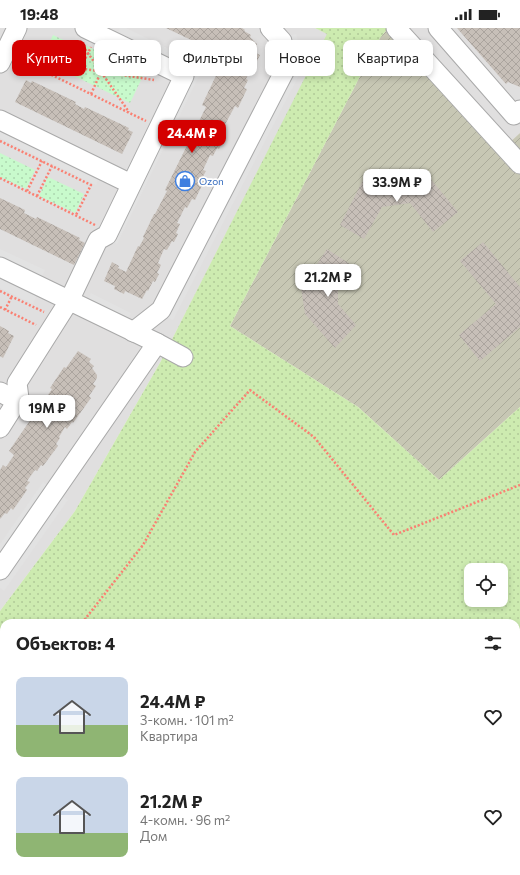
<!DOCTYPE html>
<html lang="ru">
<head>
<meta charset="utf-8">
<style>
  body { margin:0; font-family:Commissioner,sans-serif; background:#f2f2f2; color:#222; height:100vh; display:flex; flex-direction:column; font-size:15px; white-space:nowrap }
  * { box-sizing:border-box; margin:0 }
  p { font-size:13px; color:#767676 }
  .icon { flex:none; width:22px; height:22px; fill:none; stroke:currentColor; stroke-width:2; stroke-linecap:round; stroke-linejoin:round }
  .map { position:relative; flex:1; overflow:hidden }
  .panel { position:absolute; left:0px; top:591px; width:520px; height:256px; display:flex; flex-direction:column; background:#fff; border-radius:12px 12px 0 0; box-shadow:0 2px 6px #0003 }
  .panel>* { flex:none }
  .top-card { position:absolute; left:12px; top:12px; width:496px; height:36px; display:flex; gap:8px }
  .tools { position:absolute; left:464px; top:535px; display:grid; gap:8px }
  .tools a { display:grid; place-items:center; width:44px; height:44px; border-radius:8px; background:#fff; box-shadow:0 2px 6px #0003; font-size:20px }
  .price { position:absolute; translate:-50% -34px; padding:0 9px; border-radius:8px; background:#fff; color:#222; font-size:13px; line-height:26px; filter:drop-shadow(0 1px 2px #0008) }
  .price::after { content:''; position:absolute; left:50%; top:24px; width:12px; height:9px; margin-left:-6px; background:inherit; clip-path:polygon(0 0,100% 0,50% 100%) }
  .price.active { background:#d40000; color:#fff }
  ul { padding:0; list-style:none }
  li { display:flex; align-items:center; gap:12px; height:100px; padding:0 16px }
  li span { display:grid; place-items:center; flex:none; width:112px; height:80px; border-radius:8px; color:#555 }
  li>.icon { margin-inline-start:auto }
  span .icon { width:48px; height:48px; fill:#fffc; stroke-width:1 }
  li b { font-size:17px }
  h2 { display:flex; justify-content:space-between; align-items:center; height:48px; padding:0 16px; font-size:17px }
  .pill { padding:0 14px; border-radius:8px; background:#fff; box-shadow:0 2px 6px #0003; font-size:14px; line-height:36px }
  .pill.active { background:#d40000; color:#fff }
  .status { display:flex; justify-content:space-between; align-items:center; height:28px; padding:0 20px; background:#fff; direction:ltr }
  .status svg { height:11px; fill:currentColor }
  .map>svg:first-child { display:block }
  .residential { fill:#e0dfdf }
  .construction { fill:url(#construction-furrows) }
  .grass { fill:url(#grass-dots); fill-rule:evenodd }
  .park { fill:url(#park-dots) }
  .parking { fill:#e2e2e2 }
  .building { fill:url(#building-cross-hatch) }
  .lines { fill:none; stroke-linecap:round; stroke-linejoin:round }
  .minor-casing { stroke:#a9a9a9; stroke-width:21 }
  .path { stroke:#fa8072; stroke-width:2.5; stroke-dasharray:2 2; stroke-linecap:butt }
  .minor { stroke:#fff; stroke-width:19 }
  .labels { text-anchor:middle; dominant-baseline:central; stroke-width:3.5; stroke-linejoin:round; paint-order:stroke }
  .shop-label { font-size:10px; fill:#366cbe; stroke:#fff; text-anchor:start }
</style>
</head>
<body>
<div class="status"><b>19:48</b><svg viewBox="0 0 49 12"><path d="M0 12V9h3v3zM5 12V6h3v6zM10 12V3h3v9zM15 12V0h3v12zM26 1h20v11H26zM47 4h2v5h-2z"/></svg></div>
<div class="map">
<svg width="520" height="847" viewBox="0 0 520 847">
  <defs>
    <pattern id="construction-furrows" width="10" height="10" patternUnits="userSpaceOnUse"><rect width="10" height="10" fill="#c7c7b4"/><path d="M-1 1l2-2M0 10L10 0M9 11l2-2" fill="none" stroke="#abab9a"/></pattern>
    <pattern id="grass-dots" width="8" height="8" patternUnits="userSpaceOnUse"><rect width="8" height="8" fill="#cdebb0"/><path d="M2 2h.1M6 6h.1" fill="none" stroke="#b0c997" stroke-width="1.8" stroke-linecap="round"/></pattern>
    <pattern id="park-dots" width="8" height="8" patternUnits="userSpaceOnUse"><rect width="8" height="8" fill="#c8facc"/><path d="M2 2h.1M6 6h.1" fill="none" stroke="#acd6af" stroke-width="1.8" stroke-linecap="round"/></pattern>
    <pattern id="building-cross-hatch" width="8" height="8" patternUnits="userSpaceOnUse"><rect width="8" height="8" fill="#c7bfb8"/><path d="M0 0l8 8M0 8l8-8" fill="none" stroke="#aba49e"/></pattern>
  </defs>
  <rect width="100%" height="100%" fill="#f2efe9"/>
  <g class="residential">
    <polygon points="0,0 315,0 328,6 161,333 75,483 0,583"/>
    <polygon points="408,0 520,0 520,105 508,116"/>
  </g>
  <g class="construction">
    <polygon points="388,0 509,115 520,105 520,379 439,452 358,379 230,298 380,10"/>
    <polygon points="90,843 236,843 232,847 94,847"/>
  </g>
  <path class="grass" d="M315,0H388L380,10L230,298L358,379L439,452L520,379V847H232L236,843H516V595H4V843H90L94,847H0V583L75,483L161,333L327,6ZM471,542H501V572H471Z"/>
  <g class="park">
    <polygon points="53,7 82,21 85,17 144,46 130,75 41,32"/>
    <polygon points="0,125 35,142 26,161 0,149"/>
    <polygon points="48,149 84,166 75,185 39,168"/>
  </g>
  <g class="parking">
    <polygon points="120,0 126,0 198,35 194,41 118,4"/>
    <polygon points="296,6 301,26 301,34 298,49 173,292 165,288 288,47 286,9"/>
    <polygon points="191,42 200,46 117,216 109,212"/>
    <polygon points="0,98 100,147 96,157 0,110"/>
    <polygon points="0,221 45,242 40,252 0,232"/>
    <polygon points="0,249 37,267 33,276 0,260"/>
    <polygon points="91,265 131,285 127,293 87,274"/>
    <polygon points="43,454 52,460 0,534 0,516"/>
    <polygon points="60,466 68,472 4,563 0,560 0,552"/>
  </g>
  <g class="building">
    <polygon points="166,0 242,0 245,2 244,3 251,7 250,9 257,16 256,25 260,27 253,41 251,40 246,51 248,52 244,60 247,61 238,80 235,78 222,102 225,103 221,112 223,113 219,121 217,120 213,128 210,127 203,142 206,143 201,152 204,153 195,172 192,171 187,180 185,179 177,195 180,196 176,205 178,206 174,214 172,213 167,222 164,221 158,235 161,237 157,245 159,246 155,254 153,253 148,263 147,262 142,271 125,263 124,266 114,261 115,258 104,253 112,234 119,238 118,240 126,244 138,218 139,219 144,210 143,209 154,186 155,186 167,163 165,162 206,79 202,77 223,33 227,35 229,30"/>
    <polygon points="457,0 520,0 520,59 508,54 506,56"/>
    <polygon points="26,52 31,55 32,53 76,74 75,76 84,81 85,79 129,100 128,102 133,104 122,126 15,74"/>
    <polygon points="429,149 458,184 433,204 410,175 382,179 364,211 340,197 363,152"/>
    <polygon points="0,170 25,182 24,185 36,191 37,189 80,210 79,212 85,215 74,237 0,201"/>
    <polygon points="483,214 520,259 520,299 480,333 459,307 496,276 460,233"/>
    <polygon points="327,221 353,238 338,261 338,276 356,297 335,320 305,286 301,260"/>
    <polygon points="0,298 9,303 8,305 14,308 3,330 0,328"/>
    <polygon points="78,323 91,331 89,334 94,338 92,340 97,347 97,350 93,356 96,358 89,368 91,370 73,395 72,394 67,401 65,399 59,409 60,410 56,416 58,418 43,438 41,437 37,443 35,442 27,453 30,454 25,460 27,462 13,482 11,480 7,486 5,485 0,491 0,442 3,437 6,439 14,427 9,423 31,391 34,393 42,382 39,380 52,361 50,360 64,339 66,340"/>
    <polygon points="4,750 4,786 0,790 0,754"/>
  </g>
  <g class="lines">
    <defs>
      <g id="minor">
        <polyline points="396,0 520,136"/>
        <polyline points="438,0 514,87 520,82"/>
        <polyline points="0,35 17,0"/>
        <polyline points="0,92 131,156"/>
        <polyline points="0,239 157,315 183,329"/>
        <polyline points="133,304 161,282 285,42 282,13 270,0"/>
        <polyline points="0,364 17,373"/>
        <polyline points="0,400 19,370 17,355 69,273 98,212 107,207 184,48 85,0"/>
        <polyline points="0,542 157,315"/>
        <polyline points="84,843 88,847"/>
      </g>
    </defs>
    <use href="#minor" class="minor-casing"/>
    <g class="path">
      <polyline points="83,18 129,84"/>
      <polyline points="19,31 146,93"/>
      <polyline points="22,31 154,52"/>
      <polyline points="80,41 91,19"/>
      <polyline points="91,66 101,44"/>
      <polyline points="0,113 91,157 76,187"/>
      <polyline points="0,150 95,197"/>
      <polyline points="27,163 42,133"/>
      <polyline points="37,168 52,138"/>
      <polyline points="0,263 44,284"/>
      <polyline points="0,279 36,297"/>
      <polyline points="5,282 12,268"/>
      <polyline points="82,595 143,517 195,424 250,362 314,409 394,507 520,457"/>
      <polyline points="0,699 4,694"/>
    </g>
    <use href="#minor" class="minor"/>
  </g>
  <defs>
    <symbol id="shop-ring" viewBox="-11 -11 22 22"><circle r="9.5" fill="#fff" stroke="#3f7fe0" stroke-width="1.5"/><path d="M-5-2.5h2.3a2.7 3.5 0 0 1 5.4 0H5L5.5 6h-11ZM-1.5-2.5h3a1.5 2.3 0 0 0-3 0Z" fill="#3f7fe0"/></symbol>
  </defs>
  <g fill-rule="evenodd">
    <use href="#shop-ring" x="174" y="142" width="22" height="22"/>
  </g>
  <g class="labels">
    <g class="shop-label">
      <text x="199" y="153">Ozon</text>
    </g>
  </g>
</svg>
<div class="tools">
<a><svg class="icon" aria-label="locate" viewBox="0 0 24 24"><circle cx="12" cy="12" r="6"/><path d="M12 2v4M12 18v4M2 12h4M18 12h4"/></svg></a>
</div>
<b class="price active" style="left:192px;top:126px">24.4M ₽</b>
<b class="price" style="left:397px;top:175px">33.9M ₽</b>
<b class="price" style="left:328px;top:270px">21.2M ₽</b>
<b class="price" style="left:47px;top:401px">19M ₽</b>
<div class="top-card">
<a class="pill active">Купить</a>
<a class="pill">Снять</a>
<a class="pill">Фильтры</a>
<a class="pill">Новое</a>
<a class="pill">Квартира</a>
</div>
<section class="panel">
<h2>Объектов: 4<svg class="icon" aria-label="filters" viewBox="0 0 24 24"><path d="M4 7h16M4 17h16"/><circle cx="9" cy="7" r="2"/><circle cx="15" cy="17" r="2"/></svg></h2>
<ul>
<li><span style="background:linear-gradient(#c9d6e8 60%,#8fb573 0)"><svg class="icon" aria-label="home" viewBox="0 0 24 24"><path d="M3 11l9-7 9 7M6 9v11h12V9"/></svg></span><div><b>24.4M ₽</b><p>3-комн. · 101 m²</p><p>Квартира</p></div><svg class="icon" aria-label="heart" viewBox="0 0 24 24"><path d="M12 20l-8-8c-3-5 5-10 8-4 3-6 11-1 8 4z"/></svg></li>
<li><span style="background:linear-gradient(#c9d6e8 70%,#8fb573 0)"><svg class="icon" aria-label="home" viewBox="0 0 24 24"><path d="M3 11l9-7 9 7M6 9v11h12V9"/></svg></span><div><b>21.2M ₽</b><p>4-комн. · 96 m²</p><p>Дом</p></div><svg class="icon" aria-label="heart" viewBox="0 0 24 24"><path d="M12 20l-8-8c-3-5 5-10 8-4 3-6 11-1 8 4z"/></svg></li>
</ul>
</section>
</div>
</body>
</html>
